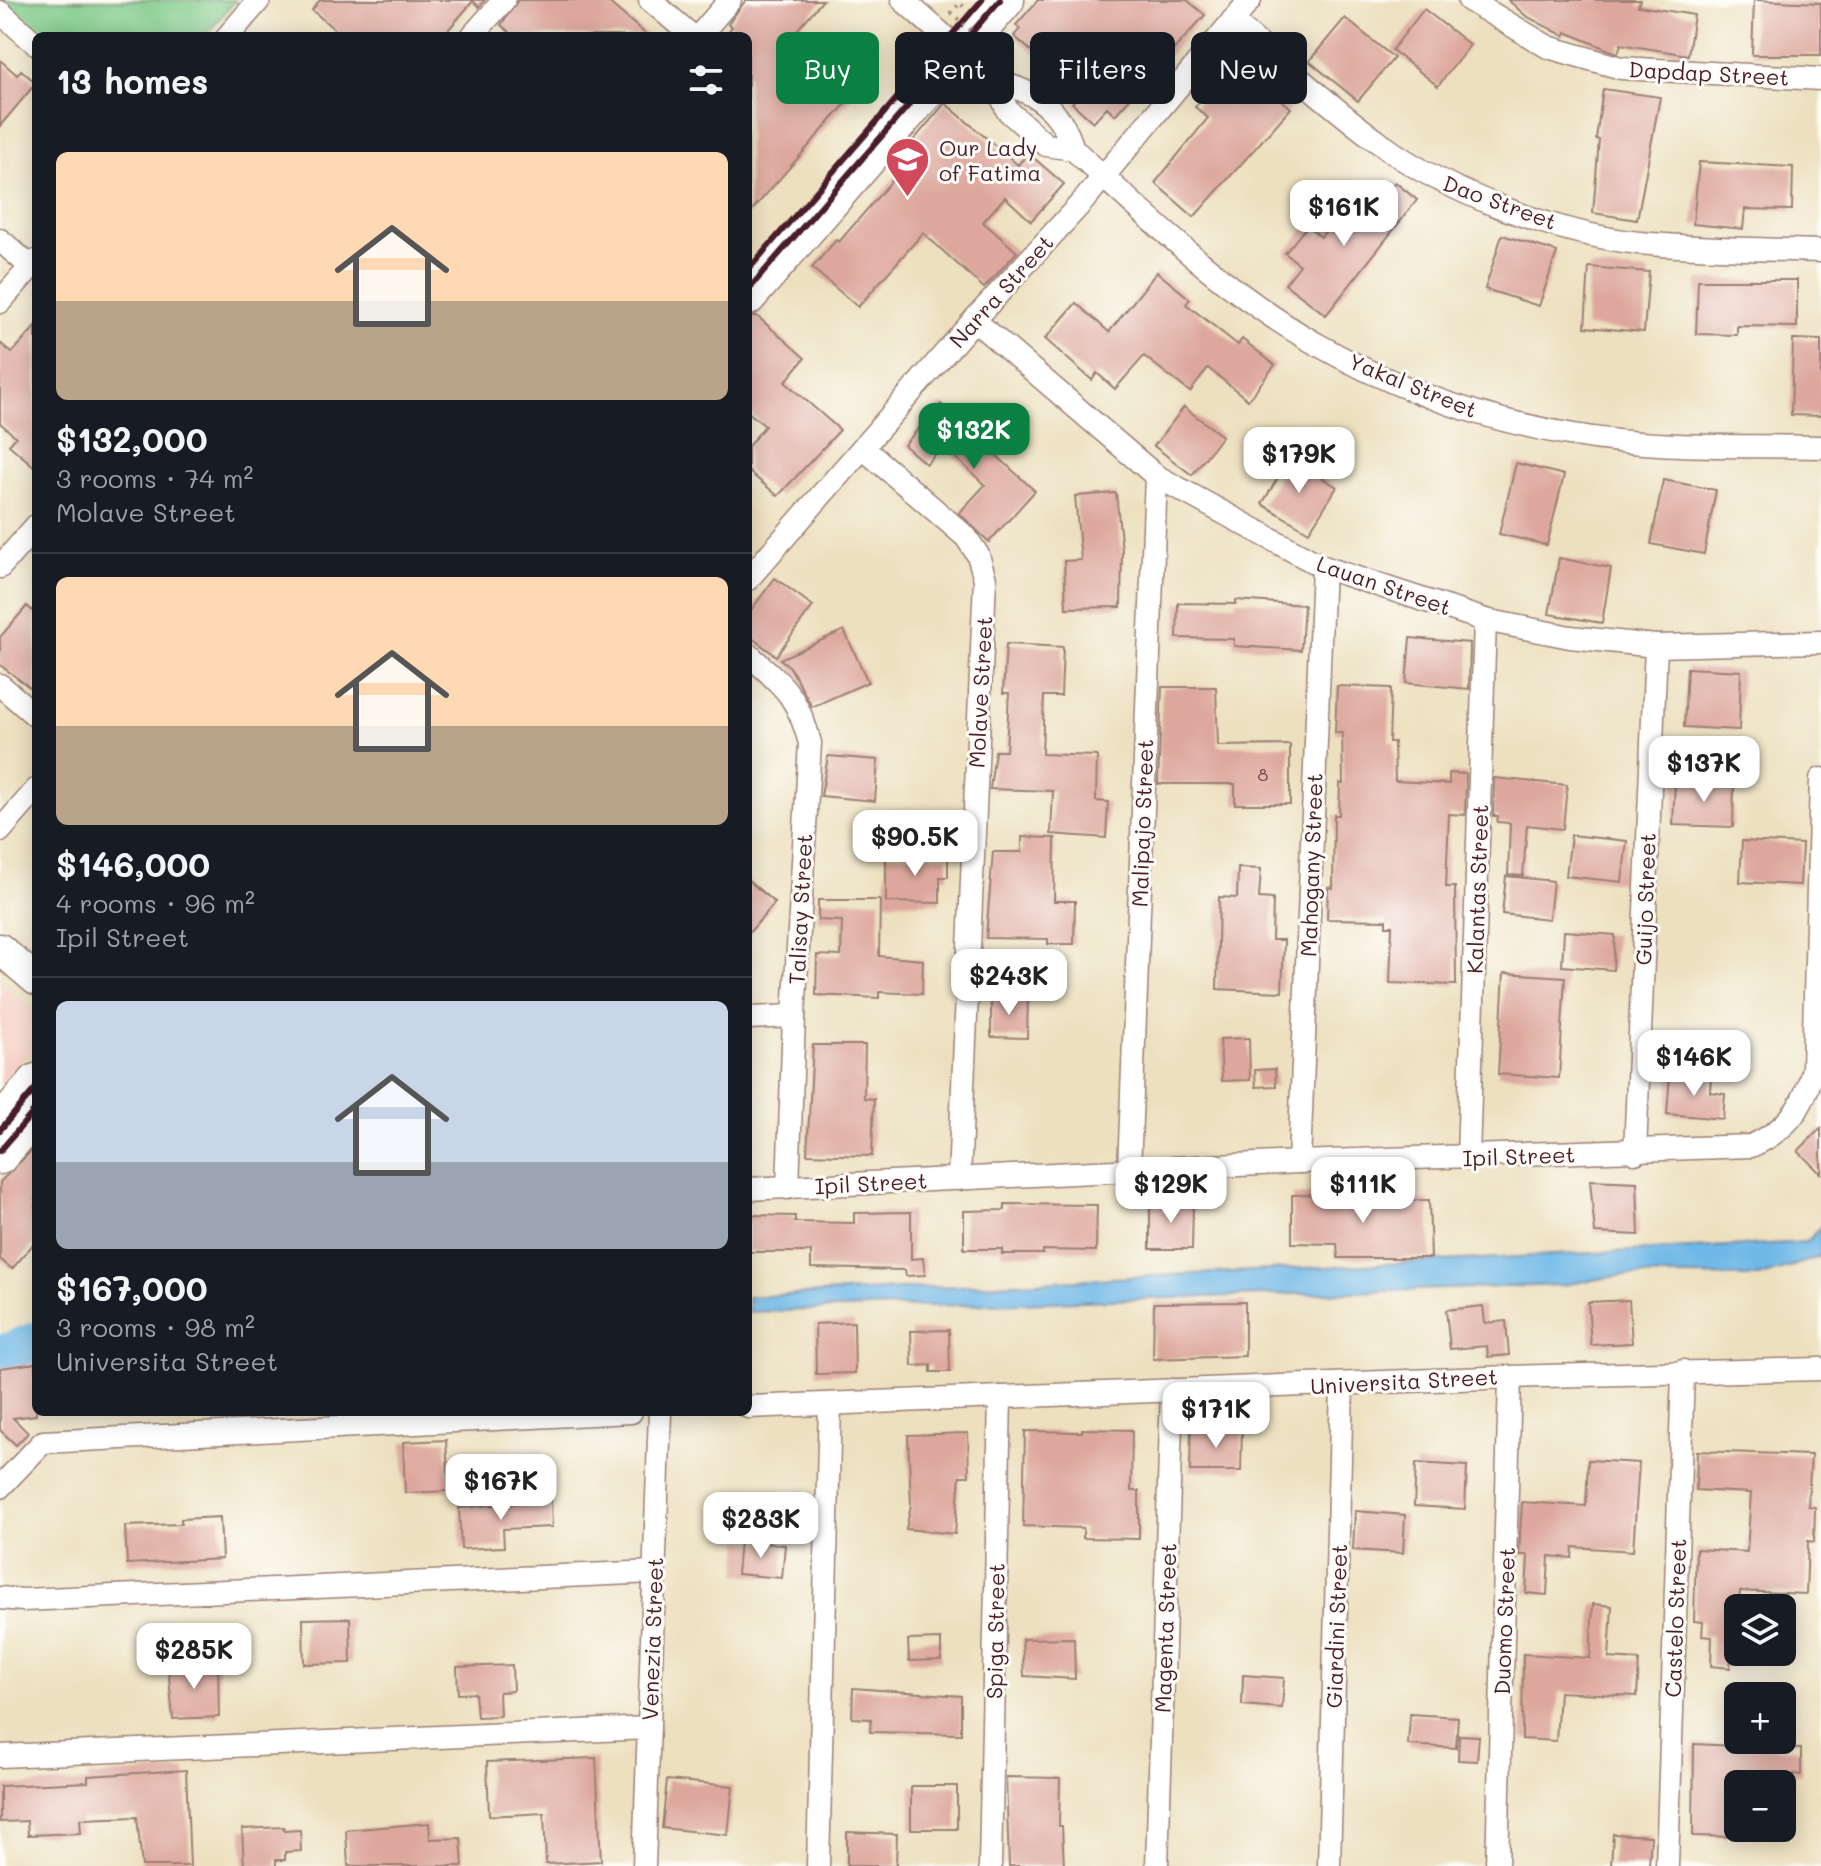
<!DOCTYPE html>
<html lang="en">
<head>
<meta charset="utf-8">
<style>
  body { margin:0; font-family:Mali,sans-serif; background:#242831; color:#f1f3f6; height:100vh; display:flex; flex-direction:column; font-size:30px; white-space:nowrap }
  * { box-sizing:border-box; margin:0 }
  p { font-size:26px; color:#9ea1a6 }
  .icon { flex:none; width:44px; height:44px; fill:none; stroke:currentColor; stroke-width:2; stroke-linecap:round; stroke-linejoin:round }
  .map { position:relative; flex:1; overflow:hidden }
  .sheet { position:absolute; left:32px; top:32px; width:720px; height:1384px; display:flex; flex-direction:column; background:#171b24; border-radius:12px; box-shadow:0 4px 20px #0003 }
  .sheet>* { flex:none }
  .banner { position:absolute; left:776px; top:32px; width:760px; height:72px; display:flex; gap:16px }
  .controls { position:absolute; left:1724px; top:1594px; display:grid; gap:16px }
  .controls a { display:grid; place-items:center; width:72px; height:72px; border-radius:12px; background:#171b24; box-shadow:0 4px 20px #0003; font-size:40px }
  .price { position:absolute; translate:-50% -68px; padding:0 18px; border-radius:16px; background:#fff; color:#222; font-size:26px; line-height:52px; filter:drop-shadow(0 2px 4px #0008) }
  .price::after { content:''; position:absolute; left:50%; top:48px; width:24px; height:18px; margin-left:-12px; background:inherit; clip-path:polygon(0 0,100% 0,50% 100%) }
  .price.on { background:#0b8043; color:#fff }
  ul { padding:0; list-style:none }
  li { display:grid; align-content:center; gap:16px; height:424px; padding:0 24px }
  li+li { border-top:2px solid #363941 }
  li span { display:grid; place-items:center; height:248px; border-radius:12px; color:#555 }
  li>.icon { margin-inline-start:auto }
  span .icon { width:144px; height:144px; fill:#fffc; stroke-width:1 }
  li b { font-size:34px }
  h2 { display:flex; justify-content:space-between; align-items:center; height:96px; padding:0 24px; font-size:34px }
  .tag { padding:0 28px; border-radius:12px; background:#171b24; box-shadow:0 4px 20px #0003; font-size:28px; line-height:72px }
  .tag.on { background:#0b8043; color:#fff }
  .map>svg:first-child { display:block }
  .built { fill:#f7d1c7 }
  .green { fill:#7dc987; stroke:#647459; stroke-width:2 }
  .water { fill:#6eb8e7; stroke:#5c6c89; stroke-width:2 }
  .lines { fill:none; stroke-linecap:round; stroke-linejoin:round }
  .river { stroke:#6eb8e7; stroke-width:40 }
  .building { fill:#dda79d }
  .street-casing { stroke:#9c8075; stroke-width:25 }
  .secondary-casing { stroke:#9c8075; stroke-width:33 }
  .primary-casing { stroke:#9c8075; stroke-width:37 }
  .path { stroke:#9c8075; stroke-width:4; stroke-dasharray:2 6; stroke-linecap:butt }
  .street { stroke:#fff; stroke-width:22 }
  .secondary { stroke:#fff; stroke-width:30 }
  .primary { stroke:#fff; stroke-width:34 }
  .rail { stroke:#4a1f2b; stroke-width:6 }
  .path-bridge { stroke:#9c8075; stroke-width:4; stroke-dasharray:2 6; stroke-linecap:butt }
  .labels { text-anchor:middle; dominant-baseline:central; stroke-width:6; stroke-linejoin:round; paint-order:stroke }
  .number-label { font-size:18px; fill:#6f4148 }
  .street-label { font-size:22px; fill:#4a1f2b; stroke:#fdfcf7 }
  .poi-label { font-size:22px; fill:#4a1f2b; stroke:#fdfcf7; text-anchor:start }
</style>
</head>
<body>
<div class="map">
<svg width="1821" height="1866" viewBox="0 0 1821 1866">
  <rect width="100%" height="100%" fill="#fdfcf7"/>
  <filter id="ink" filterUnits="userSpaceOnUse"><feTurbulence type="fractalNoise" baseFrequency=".0125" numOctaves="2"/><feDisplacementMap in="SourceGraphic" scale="16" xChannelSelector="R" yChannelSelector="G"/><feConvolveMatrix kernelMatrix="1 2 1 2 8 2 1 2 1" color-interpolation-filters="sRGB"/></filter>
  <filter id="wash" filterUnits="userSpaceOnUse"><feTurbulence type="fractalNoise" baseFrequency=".006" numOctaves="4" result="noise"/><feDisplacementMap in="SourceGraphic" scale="32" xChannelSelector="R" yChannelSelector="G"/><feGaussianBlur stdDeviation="1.8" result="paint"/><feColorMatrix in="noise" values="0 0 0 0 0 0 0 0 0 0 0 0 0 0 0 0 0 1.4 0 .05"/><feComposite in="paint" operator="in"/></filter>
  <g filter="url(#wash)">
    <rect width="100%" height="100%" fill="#ede0bf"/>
    <polygon class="built" points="0,981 36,1013 36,1045 0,1085"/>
    <polygon class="green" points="2,0 236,0 205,36 44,36"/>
    <polygon class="water" points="1821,1226 1821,1254 1816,1258 1759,1277 1623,1275 1562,1285 748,1312 748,1297 1807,1242"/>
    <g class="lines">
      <polyline class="river" points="0,1356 36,1342"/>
    </g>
    <g id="blocks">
      <g class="building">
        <polygon points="320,0 485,0 479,7 473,1 443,36 342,36 312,10"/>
        <polygon points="518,0 606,0 648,36 514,36 501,25"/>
        <polygon points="746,0 823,0 792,36 856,92 748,215 748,36 724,36 732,27 728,24"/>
        <polygon points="1038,0 1187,0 1205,15 1115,115 1107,107 1093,122 1072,103 1080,94 1014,36 1020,29 1016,25"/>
        <polygon points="1508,0 1640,0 1638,6 1694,15 1688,55 1621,44 1618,53 1609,50 1566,32 1564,36 1526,16"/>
        <polygon points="1754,0 1821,3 1821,55 1752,55"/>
        <polygon points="1424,9 1470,45 1438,86 1392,50"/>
        <polygon points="1345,18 1394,58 1358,101 1309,61"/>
        <polygon points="0,60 17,75 21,70 36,83 0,126"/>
        <polygon points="1231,65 1263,92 1267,87 1291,108 1194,217 1155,183 1208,118 1195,107"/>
        <polygon points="1603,89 1660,97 1637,220 1593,213 1599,140 1596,139"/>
        <polygon points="945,103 1018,165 1028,153 1064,184 1031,221 1005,197 983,222 1017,252 984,288 923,233 858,307 812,268 836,240 839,242 920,148 912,142"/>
        <polygon points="1699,162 1793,167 1792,210 1745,209 1743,229 1693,224"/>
        <polygon points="1395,182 1417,200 1326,315 1285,284 1300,265 1285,253 1307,226 1321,237 1329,227 1332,230 1357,195 1375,208"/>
        <polygon points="1502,235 1557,252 1539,306 1485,289"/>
        <polygon points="1589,267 1649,272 1644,332 1585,327"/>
        <polygon points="1157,272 1190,299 1186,304 1238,345 1242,339 1275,365 1248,400 1208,368 1190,392 1144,356 1115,389 1097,373 1092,380 1045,339 1076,303 1109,332"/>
        <polygon points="1698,280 1797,280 1797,327 1737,326 1737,335 1696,334"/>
        <polygon points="757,316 805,358 785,382 840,430 778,496 748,471 748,446 765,426 748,412 748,317"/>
        <polygon points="36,326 36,468 9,445 16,437 0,423 0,343 12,353"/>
        <polygon points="1793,339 1821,340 1821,416 1791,415"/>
        <polygon points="941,404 1035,491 989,542 959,513 985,485 943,446 926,464 904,445"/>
        <polygon points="1184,407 1222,436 1192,475 1154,446"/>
        <polygon points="1290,458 1337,487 1309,532 1262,504"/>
        <polygon points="1516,463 1564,475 1547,545 1499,534"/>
        <polygon points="1663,480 1716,490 1704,554 1651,544"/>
        <polygon points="1116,493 1122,551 1121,607 1066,608 1064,561 1081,560 1075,496"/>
        <polygon points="1559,558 1611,568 1602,623 1549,614"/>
        <polygon points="775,578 813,606 776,656 748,635 748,614"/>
        <polygon points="1236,600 1304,605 1301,650 1234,646 1234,639 1177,638 1178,603 1236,604"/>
        <polygon points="27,606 36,614 36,692 0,665 0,637"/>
        <polygon points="844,630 868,682 812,707 790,667 780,659"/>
        <polygon points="1410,638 1470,643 1469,689 1406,683"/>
        <polygon points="1006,644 1063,647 1061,696 1044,696 1042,754 1097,756 1096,801 1108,802 1106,838 1051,834 1053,791 990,789 995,751 1006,751 1009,693 1003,693"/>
        <polygon points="1687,668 1741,671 1739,730 1684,727"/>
        <polygon points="1337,686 1391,688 1389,742 1394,742 1395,781 1449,784 1449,773 1466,774 1465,815 1449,814 1446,887 1455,887 1456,985 1390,983 1392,926 1386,926 1386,920 1327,919 1328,887 1333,888 1334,815 1339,815 1340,783 1343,784 1342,733 1335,733"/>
        <polygon points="1162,687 1216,687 1218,746 1290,745 1290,804 1235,804 1235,784 1158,784"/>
        <polygon points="828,756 878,760 875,801 821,796"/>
        <polygon points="1494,778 1567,785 1563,829 1527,825 1523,876 1508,875 1510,823 1497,822 1498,816 1493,816"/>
        <polygon points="1675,780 1734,782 1733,827 1673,825"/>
        <polygon points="1571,835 1627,841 1622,882 1566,876"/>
        <polygon points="1022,837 1055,838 1054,901 1075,901 1074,944 1048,944 1048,939 986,938 993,852 1022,852"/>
        <polygon points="1742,841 1802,844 1800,885 1740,882"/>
        <polygon points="886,855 948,856 948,877 940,877 940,903 886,902"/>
        <polygon points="1238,868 1261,869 1259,898 1273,899 1272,940 1284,940 1282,992 1217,989 1219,897 1237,898"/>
        <polygon points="1506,876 1553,881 1549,919 1502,914"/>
        <polygon points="748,880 775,903 748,934"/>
        <polygon points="818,900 880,900 879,956 923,960 922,994 879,992 879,998 816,995 817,955 841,956 842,921 818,920"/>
        <polygon points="1564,931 1615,935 1613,970 1562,966"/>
        <polygon points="1504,973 1565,977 1559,1078 1498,1074"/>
        <polygon points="991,997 1028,998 1027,1038 991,1037"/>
        <polygon points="1249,1038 1250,1080 1222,1081 1220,1039"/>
        <polygon points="813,1045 865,1045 864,1098 874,1099 872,1156 807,1154"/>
        <polygon points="1275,1069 1276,1086 1256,1087 1255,1070"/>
        <polygon points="1670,1074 1711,1077 1710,1092 1725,1094 1723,1119 1667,1114"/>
        <polygon points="1821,1128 1821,1174 1798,1151"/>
        <polygon points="36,1146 36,1241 12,1269 0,1259 0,1182"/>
        <polygon points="1590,1180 1637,1182 1639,1235 1595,1233"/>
        <polygon points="1382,1193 1382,1201 1429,1200 1431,1258 1338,1258 1337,1244 1292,1243 1292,1195"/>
        <polygon points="1150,1201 1193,1202 1192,1249 1150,1249"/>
        <polygon points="1005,1204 1097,1205 1096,1251 1043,1250 1043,1254 1002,1254 1002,1249 964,1249 964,1211 1005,1210"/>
        <polygon points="911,1212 911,1259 923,1258 925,1275 906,1276 905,1270 811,1268 811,1252 748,1252 748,1215 795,1216 795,1222 854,1223 854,1213"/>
        <polygon points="1629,1300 1632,1343 1591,1345 1588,1302"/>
        <polygon points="1245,1302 1245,1356 1153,1359 1154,1303"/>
        <polygon points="1483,1306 1485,1323 1506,1321 1509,1355 1488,1357 1487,1346 1450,1349 1446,1310"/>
        <polygon points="854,1322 855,1373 816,1374 815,1324"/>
        <polygon points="949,1330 950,1372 931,1372 931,1365 912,1366 911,1331"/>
        <polygon points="36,1363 36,1415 13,1418 28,1433 16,1445 0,1430 0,1368"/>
        <polygon points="1191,1428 1242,1429 1241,1471 1190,1471"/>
        <polygon points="1082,1429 1132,1430 1131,1491 1139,1491 1139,1539 1083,1538 1083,1528 1023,1526 1025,1431 1082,1432"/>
        <polygon points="968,1433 969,1476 960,1476 955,1534 906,1529 911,1505 908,1435"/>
        <polygon points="446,1440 449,1491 405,1493 403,1442"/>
        <polygon points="1697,1451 1811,1455 1808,1506 1815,1507 1814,1542 1808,1541 1806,1594 1740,1591 1737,1638 1732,1638 1730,1668 1711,1666 1712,1637 1702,1636 1703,1622 1694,1621 1696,1549 1747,1552 1751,1493 1696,1490"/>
        <polygon points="1588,1460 1639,1463 1633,1551 1573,1547 1572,1558 1549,1556 1547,1595 1526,1593 1528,1555 1519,1555 1522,1502 1586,1506"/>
        <polygon points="1416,1463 1467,1466 1465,1509 1414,1506"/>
        <polygon points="551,1500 552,1527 503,1529 504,1547 461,1549 459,1508"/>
        <polygon points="1355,1511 1405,1515 1403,1553 1353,1550"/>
        <polygon points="220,1517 222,1559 127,1564 125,1526 181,1524 181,1519"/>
        <polygon points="740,1541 785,1545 782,1578 737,1574"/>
        <polygon points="1593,1604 1612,1606 1609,1658 1639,1660 1637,1696 1559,1692 1556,1741 1522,1739 1523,1654 1590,1658"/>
        <polygon points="350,1618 351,1663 304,1664 303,1619"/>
        <polygon points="1074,1638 1075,1679 1024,1676 1022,1639"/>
        <polygon points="941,1639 941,1660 909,1661 908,1640"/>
        <polygon points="218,1664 219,1717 173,1719 168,1666"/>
        <polygon points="512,1665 513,1691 499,1692 500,1716 477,1717 475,1693 458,1694 457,1667"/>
        <polygon points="1243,1675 1284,1678 1282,1708 1242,1705"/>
        <polygon points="853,1688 961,1696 961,1734 870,1732 871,1719 852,1718"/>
        <polygon points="1410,1714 1458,1717 1456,1748 1408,1745"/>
        <polygon points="1459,1735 1479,1736 1477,1761 1458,1760"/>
        <polygon points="1694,1744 1801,1749 1801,1775 1794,1774 1794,1784 1738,1784 1738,1837 1693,1836"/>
        <polygon points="596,1758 601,1861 546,1864 544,1813 489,1816 487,1762"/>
        <polygon points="186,1770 190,1866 142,1866 137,1817 80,1819 81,1833 28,1835 27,1821 0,1822 0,1786 88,1782 88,1776"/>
        <polygon points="1006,1777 1060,1778 1059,1826 1062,1826 1064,1866 1009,1866"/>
        <polygon points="667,1780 733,1786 728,1835 662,1828"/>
        <rect x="911" y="1786" width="46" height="43"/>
        <polygon points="429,1823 430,1839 461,1838 463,1866 348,1866 346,1830"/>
        <polygon points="284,1827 284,1831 300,1830 301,1851 285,1852 285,1860 276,1860 276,1866 244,1866 242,1829"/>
        <polygon points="847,1832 897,1834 896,1866 847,1866"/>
        <polygon points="1613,1834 1651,1836 1649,1866 1611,1866"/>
      </g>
    </g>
  </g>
  <g filter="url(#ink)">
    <use href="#blocks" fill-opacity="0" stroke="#9c8075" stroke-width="2"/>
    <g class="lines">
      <defs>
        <g id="street">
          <polyline points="650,0 692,36"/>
          <polyline points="903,0 996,82 1007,110 1046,145 1073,149"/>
          <polyline points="1469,0 1548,47 1621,68 1821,79"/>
          <polyline points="0,12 36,44"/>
          <path d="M1232,21C1281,62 1329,106 1381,144C1447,193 1558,234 1639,243C1699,249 1761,249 1821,251"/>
          <polyline points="228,36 259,0"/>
          <polyline points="472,36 504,0"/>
          <polyline points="699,36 730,0"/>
          <path d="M996,82C1036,91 1061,109 1073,149C1148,217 1225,292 1313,342C1393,388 1483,420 1574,435C1654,449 1740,445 1821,447"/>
          <polyline points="0,240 31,267"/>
          <polyline points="0,302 36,261"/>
          <polyline points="974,320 1156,476 1323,567 1485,620 1570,637 1656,646 1821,642"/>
          <polyline points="863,448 966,537 978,555 985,579 959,1179"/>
          <polyline points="0,567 36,526"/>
          <polyline points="748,579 974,320 1084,200 1250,0"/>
          <path d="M748,654C784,686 797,695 810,743L794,1016L788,1188"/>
          <polyline points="0,685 36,716"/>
          <polyline points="0,831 36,790"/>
          <polyline points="748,1018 794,1016"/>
          <polyline points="1635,1153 1656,646"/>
          <polyline points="1468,1158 1485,620"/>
          <polyline points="1299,1162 1323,567"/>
          <polyline points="1129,1170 1156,476"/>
          <path d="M748,1189L1299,1162L1751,1146C1787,1130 1805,1107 1813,1068L1821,779"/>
          <polyline points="748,1407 1510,1377 1821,1369"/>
          <polyline points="0,1487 43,1442 631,1412"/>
          <polyline points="0,1598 23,1600 654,1572"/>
          <polyline points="0,1756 649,1728"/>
          <polyline points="644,1866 660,1412"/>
          <polyline points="818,1866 830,1404"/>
          <polyline points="990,1866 1000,1397"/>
          <polyline points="1157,1866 1172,1390"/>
          <polyline points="1329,1866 1342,1385"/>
          <polyline points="1497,1866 1510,1377"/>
          <polyline points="1667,1866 1683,1371"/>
        </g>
        <polyline id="secondary" points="0,949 36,980"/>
        <g id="primary">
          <polyline points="748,298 1007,0"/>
          <polyline points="0,1122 36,1081"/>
          <polyline points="0,1157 36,1116"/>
        </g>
      </defs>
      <use href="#street" class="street-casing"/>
      <use href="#secondary" class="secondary-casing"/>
      <use href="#primary" class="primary-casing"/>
      <polyline class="path" points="951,13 960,3 964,7"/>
      <use href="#street" class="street"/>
      <use href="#secondary" class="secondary"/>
      <use href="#primary" class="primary"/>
      <g class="rail">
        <polyline points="748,270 982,0"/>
        <polyline points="748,290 1000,0"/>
        <polyline points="0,1130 36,1088"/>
        <polyline points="0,1151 36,1109"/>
      </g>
      <polyline class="path-bridge" points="951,13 986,43"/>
    </g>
  </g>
  <defs>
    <symbol id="university-pin" viewBox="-11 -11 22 30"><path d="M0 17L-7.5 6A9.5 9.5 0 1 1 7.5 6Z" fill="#d1495b" stroke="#fdfcf7"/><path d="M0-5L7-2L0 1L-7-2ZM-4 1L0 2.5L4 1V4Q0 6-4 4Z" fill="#fff"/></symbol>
  </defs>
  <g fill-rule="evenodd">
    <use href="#university-pin" x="882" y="134" width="51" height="69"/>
  </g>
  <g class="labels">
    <g class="number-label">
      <text x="1263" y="774">8</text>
    </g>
    <g class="street-label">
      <text transform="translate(1709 73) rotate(3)">Dapdap Street</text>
      <text transform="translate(1500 202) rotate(20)">Dao Street</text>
      <text transform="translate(1001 291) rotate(-48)">Narra Street</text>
      <text transform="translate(1413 385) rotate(22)">Yakal Street</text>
      <text transform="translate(1384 585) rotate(19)">Lauan Street</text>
      <text transform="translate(980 692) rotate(-87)">Molave Street</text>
      <text transform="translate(1142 823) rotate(-88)">Malipajo Street</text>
      <text transform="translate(1311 865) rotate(-88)">Mahogany Street</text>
      <text transform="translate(1477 889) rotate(-88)">Kalantas Street</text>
      <text transform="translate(1645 899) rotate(-88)">Guijo Street</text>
      <text transform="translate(800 909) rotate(-87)">Talisay Street</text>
      <text transform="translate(1519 1156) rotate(-2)">Ipil Street</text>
      <text transform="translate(871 1183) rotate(-3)">Ipil Street</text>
      <text transform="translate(1404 1381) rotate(-3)">Universita Street</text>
      <text transform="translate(1675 1618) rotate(-88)">Castelo Street</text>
      <text transform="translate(1504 1621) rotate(-88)">Duomo Street</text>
      <text transform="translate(1336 1626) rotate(-88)">Giardini Street</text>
      <text transform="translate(1165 1628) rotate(-88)">Magenta Street</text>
      <text transform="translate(995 1631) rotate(-89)">Spiga Street</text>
      <text transform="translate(652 1639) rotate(-88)">Venezia Street</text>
    </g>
    <g class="poi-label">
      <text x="939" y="147">Our Lady<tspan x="939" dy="25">of Fatima</tspan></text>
    </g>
  </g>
</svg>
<div class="controls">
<a><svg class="icon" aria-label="layers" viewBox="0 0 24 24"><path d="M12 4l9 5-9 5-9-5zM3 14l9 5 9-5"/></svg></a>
<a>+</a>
<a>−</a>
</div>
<b class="price" style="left:1344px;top:248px">$161K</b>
<b class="price on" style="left:974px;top:471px">$132K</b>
<b class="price" style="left:1299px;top:495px">$179K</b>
<b class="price" style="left:1704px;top:804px">$137K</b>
<b class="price" style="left:915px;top:878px">$90.5K</b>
<b class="price" style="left:1009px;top:1017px">$243K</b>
<b class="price" style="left:1694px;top:1098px">$146K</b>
<b class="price" style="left:1171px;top:1225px">$129K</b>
<b class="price" style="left:1363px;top:1225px">$111K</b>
<b class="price" style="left:1216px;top:1450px">$171K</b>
<b class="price" style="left:501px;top:1522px">$167K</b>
<b class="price" style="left:761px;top:1560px">$283K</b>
<b class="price" style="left:194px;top:1691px">$285K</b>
<div class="banner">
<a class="tag on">Buy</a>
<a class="tag">Rent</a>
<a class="tag">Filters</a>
<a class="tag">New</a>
</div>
<section class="sheet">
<h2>13 homes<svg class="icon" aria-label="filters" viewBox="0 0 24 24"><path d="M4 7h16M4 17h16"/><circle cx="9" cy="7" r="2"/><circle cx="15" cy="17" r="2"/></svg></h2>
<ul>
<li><span style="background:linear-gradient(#ffd9b3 60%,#b9a48a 0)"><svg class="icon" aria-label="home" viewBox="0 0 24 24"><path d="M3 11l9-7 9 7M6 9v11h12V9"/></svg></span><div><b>$132,000</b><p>3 rooms · 74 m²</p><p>Molave Street</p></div></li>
<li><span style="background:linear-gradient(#ffd9b3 60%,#b9a48a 0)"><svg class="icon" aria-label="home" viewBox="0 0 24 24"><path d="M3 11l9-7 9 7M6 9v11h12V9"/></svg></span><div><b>$146,000</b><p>4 rooms · 96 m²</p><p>Ipil Street</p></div></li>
<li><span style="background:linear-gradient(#c9d6e8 65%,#9aa5b1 0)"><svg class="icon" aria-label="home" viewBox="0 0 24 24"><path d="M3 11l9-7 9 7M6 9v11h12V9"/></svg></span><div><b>$167,000</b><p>3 rooms · 98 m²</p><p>Universita Street</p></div></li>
</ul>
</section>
</div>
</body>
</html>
